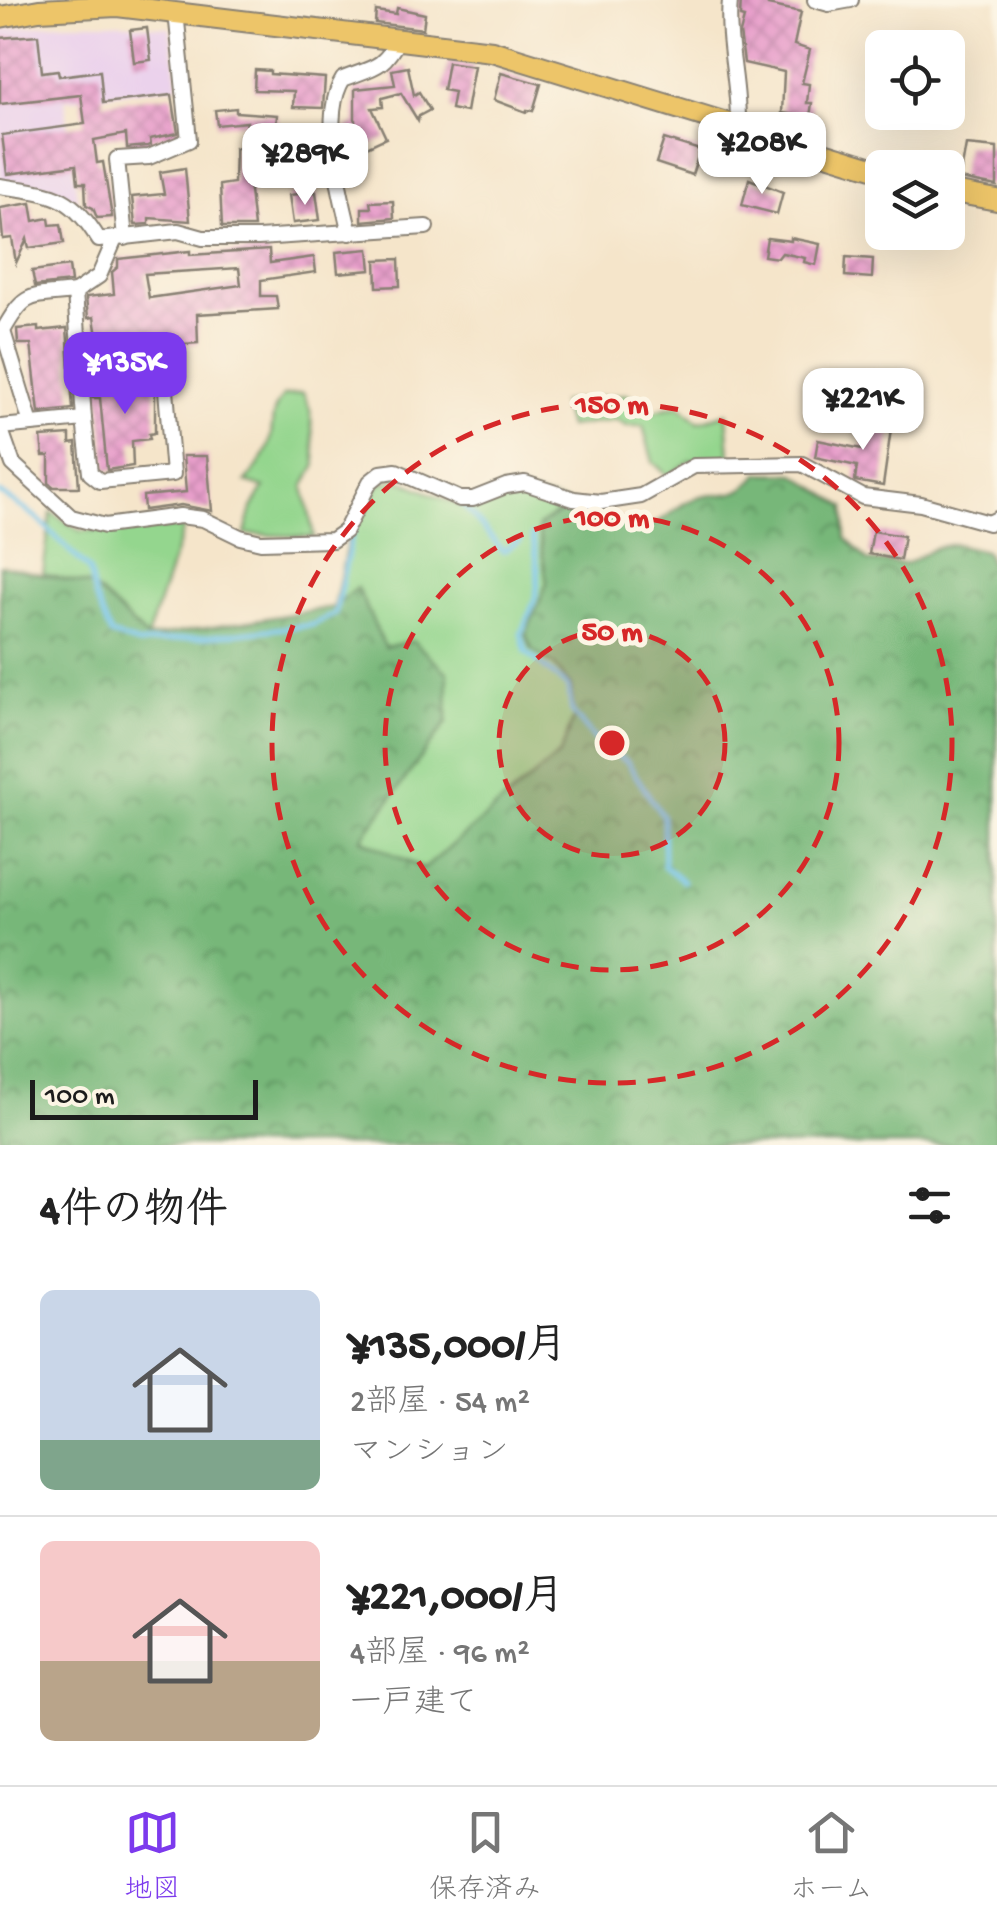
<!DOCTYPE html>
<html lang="ja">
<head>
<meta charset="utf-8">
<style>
  body { margin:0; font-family:"Gochi Hand","Klee One",sans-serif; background:#f2f2f2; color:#222; height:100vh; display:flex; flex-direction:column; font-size:38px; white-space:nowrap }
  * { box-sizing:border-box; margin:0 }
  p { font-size:32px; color:#767676 }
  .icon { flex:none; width:55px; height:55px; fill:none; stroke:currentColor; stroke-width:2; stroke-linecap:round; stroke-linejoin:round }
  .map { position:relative; height:1145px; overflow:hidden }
  .panel { display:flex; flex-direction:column; background:#fff; flex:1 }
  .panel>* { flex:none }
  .buttons { position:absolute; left:865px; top:30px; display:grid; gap:20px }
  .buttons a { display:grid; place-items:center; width:100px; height:100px; border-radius:15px; background:#fff; box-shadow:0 10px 40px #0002; font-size:50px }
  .scale { position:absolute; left:30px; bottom:25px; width:228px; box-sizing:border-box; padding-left:10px; border:5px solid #1c1c1c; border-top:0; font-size:28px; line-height:35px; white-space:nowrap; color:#1c1c1c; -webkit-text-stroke:8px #fcf5e5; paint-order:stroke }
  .price { position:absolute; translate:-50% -85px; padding:0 22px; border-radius:20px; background:#fff; color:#222; font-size:32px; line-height:65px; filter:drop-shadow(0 2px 5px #0008) }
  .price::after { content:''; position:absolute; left:50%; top:60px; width:30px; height:22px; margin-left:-15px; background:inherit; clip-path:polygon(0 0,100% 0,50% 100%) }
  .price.selected { background:#7c3aed; color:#fff }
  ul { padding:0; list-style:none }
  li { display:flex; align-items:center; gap:30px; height:250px; padding:0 40px }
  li+li { border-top:2px solid #e0e0e0 }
  li span { display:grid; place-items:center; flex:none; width:280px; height:200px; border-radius:15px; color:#555 }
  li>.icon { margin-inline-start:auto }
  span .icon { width:120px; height:120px; fill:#fffc; stroke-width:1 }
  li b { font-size:42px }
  h2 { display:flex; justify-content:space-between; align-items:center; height:120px; padding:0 40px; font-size:42px }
  .tabs { display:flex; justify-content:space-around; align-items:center; height:140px; border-top:2px solid #e0e0e0; background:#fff; font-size:28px; color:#767676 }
  .tabs a { display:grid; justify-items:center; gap:5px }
  .tabs .selected { color:#7c3aed }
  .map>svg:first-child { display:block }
  .built { fill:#ebd1ec }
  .grass { fill:#94d68e; stroke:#587955; stroke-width:2.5 }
  .forest { fill:url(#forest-crowns); stroke:#4a6a4a; stroke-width:2.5 }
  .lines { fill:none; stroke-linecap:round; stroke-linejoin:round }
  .stream { stroke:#6ec2ea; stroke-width:5 }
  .building { fill:url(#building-cross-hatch); fill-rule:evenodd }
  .street-casing { stroke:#888073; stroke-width:18 }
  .primary-casing { stroke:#888073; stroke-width:24 }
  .street { stroke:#fff; stroke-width:14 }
  .primary { stroke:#edc569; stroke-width:20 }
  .ring { fill:none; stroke:#d62828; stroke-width:5; stroke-dasharray:18 12 }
  .centre { fill:#d62828; stroke:#fcf5e5; stroke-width:5 }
  .ring-label { font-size:30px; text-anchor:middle; font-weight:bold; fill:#d62828; stroke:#fcf5e5; stroke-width:10; stroke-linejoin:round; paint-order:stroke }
</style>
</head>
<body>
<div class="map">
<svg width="997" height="1145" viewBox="0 0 997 1145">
  <defs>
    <pattern id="forest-crowns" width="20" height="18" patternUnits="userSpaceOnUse" patternTransform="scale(2.5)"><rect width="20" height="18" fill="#77b779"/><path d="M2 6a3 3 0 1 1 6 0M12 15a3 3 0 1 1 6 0" fill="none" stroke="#619462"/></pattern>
    <pattern id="building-cross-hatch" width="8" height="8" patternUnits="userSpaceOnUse" patternTransform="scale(2.5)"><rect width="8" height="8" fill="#e89fcb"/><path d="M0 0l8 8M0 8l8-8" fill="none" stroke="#c688ae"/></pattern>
  </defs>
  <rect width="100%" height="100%" fill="#fcf5e5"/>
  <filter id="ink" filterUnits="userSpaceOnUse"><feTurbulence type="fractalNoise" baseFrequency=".01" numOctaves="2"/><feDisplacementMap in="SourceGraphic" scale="20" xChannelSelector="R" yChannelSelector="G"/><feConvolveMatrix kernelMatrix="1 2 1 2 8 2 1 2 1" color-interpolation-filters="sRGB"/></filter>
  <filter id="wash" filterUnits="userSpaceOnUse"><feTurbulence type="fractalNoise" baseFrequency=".0048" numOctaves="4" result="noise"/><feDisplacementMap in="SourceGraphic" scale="40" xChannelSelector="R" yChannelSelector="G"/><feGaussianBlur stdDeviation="2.25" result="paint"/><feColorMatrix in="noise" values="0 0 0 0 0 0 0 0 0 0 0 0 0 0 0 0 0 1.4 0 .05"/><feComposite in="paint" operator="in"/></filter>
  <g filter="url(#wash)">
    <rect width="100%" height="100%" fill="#f5e5ca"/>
    <polygon class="built" points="58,23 118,23 170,28 178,86 65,100 78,204 51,188 0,181 0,30"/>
    <g class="grass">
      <path d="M303,393L310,409L316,465L304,487L314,537L245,534L252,508L264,488L246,482C255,471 264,459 269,445C275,424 268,415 283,396Z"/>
      <polygon points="628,394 652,412 679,405 698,422 727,413 730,457 690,461 668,476 653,462 643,426 626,426 616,420 568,427 561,402"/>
      <polygon points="397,479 465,508 518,490 585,507 559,512 538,526 547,583 526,634 532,650 554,665 571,686 574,717 560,754 424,870 361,839 446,723 385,647 334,607 348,538 379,484"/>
      <polygon points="51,512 80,531 184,527 147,638 92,586 43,574"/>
    </g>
    <path class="forest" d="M759,473L795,474L845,507L846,538L868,561L906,564L935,548L955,544L986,551L990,563H997V1145H0V565L92,586L147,638L334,607L357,588L385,647L413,641L448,673L447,722L361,839L424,869L560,754L574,717L571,686L554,665L532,650L526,634L547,583L538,526C571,504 582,507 619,520C625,522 635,528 641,528C660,527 673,508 689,501C719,488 735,505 759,473Z"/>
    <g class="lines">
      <g class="stream">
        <polyline points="0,493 36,517 89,570 95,597 111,635 139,644 312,625 335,614 354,525"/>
        <polyline points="462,504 503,551 520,541"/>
        <path d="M532,536C542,578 540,594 521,633L526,652L568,687L572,712L599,744L627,762L663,817L664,866L683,881"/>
      </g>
    </g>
    <g id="blocks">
      <g class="building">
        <polygon points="741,0 769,0 768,5 801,12 794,45 810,50 802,83 809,84 807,103 812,103 810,117 782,113 784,72 744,63 740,33 744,18 740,17"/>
        <polygon points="397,8 425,14 423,29 375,23 376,11 396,14"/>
        <polygon points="147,28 151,60 134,62 130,30"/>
        <polygon points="38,35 42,72 58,70 59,76 100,71 103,103 172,95 178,133 150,139 151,145 147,146 127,148 126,134 94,140 97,163 103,162 112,217 97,218 93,208 86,205 85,183 78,183 76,165 7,174 2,135 85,124 81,95 0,104 0,38"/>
        <polygon points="448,62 474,66 466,112 451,109 454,92 443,90"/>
        <polygon points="408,67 414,95 419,92 430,110 419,116 418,121 401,93 382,98 383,107 372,108 386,138 356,152 345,129 355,124 355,89 395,85 392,70"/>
        <polygon points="255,70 270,71 270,74 325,78 323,108 293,107 294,91 254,90"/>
        <polygon points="501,73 541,84 533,111 527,110 526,112 494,100"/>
        <polygon points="236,108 236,112 277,115 276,129 246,127 247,122 217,125 215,110"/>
        <polygon points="664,139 700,150 692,175 656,163"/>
        <polygon points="966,145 997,148 997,186 960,179"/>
        <polygon points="235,148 251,148 251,157 293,155 293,150 319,152 318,173 248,173 254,227 222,227 220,185 234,183"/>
        <polygon points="185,168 190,221 149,218 149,224 135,225 132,197 164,194 160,172"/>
        <polygon points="749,179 783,192 777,214 742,205"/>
        <polygon points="316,192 320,220 293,223 289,195"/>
        <polygon points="393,201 394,218 362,221 362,208 371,208 370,202"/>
        <polygon points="31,203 34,221 49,218 50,225 61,224 64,243 29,248 27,239 16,263 12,238 3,239 0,208"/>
        <polygon points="767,238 791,241 791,238 820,244 816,265 804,262 805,258 782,253 778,258 764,256"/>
        <polygon points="369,249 371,270 338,273 336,252"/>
        <path d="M269,250L270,263L314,257L316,272L261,280V296H276L278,309L197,314L198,343L99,350L94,317L88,318L86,297L114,294L112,272L118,267V259L190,251V255ZM239,268L241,285L149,298L145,274Z"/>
        <polygon points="846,257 873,259 872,278 845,276"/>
        <polygon points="399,259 400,286 377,287 376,260"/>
        <polygon points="69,266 71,282 35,286 32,271"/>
        <polygon points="38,327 38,331 67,328 73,409 39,413 31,344 18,344 17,329"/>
        <polygon points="118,378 118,383 155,380 155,433 149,434 150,439 132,441 133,466 107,470 100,398 93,398 92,381"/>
        <polygon points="867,419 892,422 883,486 855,481 857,466 815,457 818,440 862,449"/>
        <polygon points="70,435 70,444 76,443 79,487 54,487 49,483 49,456 43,456 41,437"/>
        <polygon points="183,456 207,456 212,511 181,505 144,510 143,496 186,492"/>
        <polygon points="873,531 904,536 900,560 869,554"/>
      </g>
    </g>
  </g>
  <g filter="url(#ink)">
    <use href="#blocks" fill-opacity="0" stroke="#888073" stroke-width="2.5"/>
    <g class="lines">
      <defs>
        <g id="street">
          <path d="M730,0C726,43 739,82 738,125"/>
          <polyline points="815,0 829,4 851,0"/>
          <path d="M0,186C52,194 70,192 99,240L178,231L203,238H258L426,227"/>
          <path d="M350,233C340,193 320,115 343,79C372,67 383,70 399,38"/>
          <polyline points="125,238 117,159 149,157 189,140 176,12"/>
          <polyline points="75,292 99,276 115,239"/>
          <path d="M31,424L3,331C26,290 30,297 75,292L84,419"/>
          <polyline points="0,427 13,464 71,517 105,526 180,516 203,519 240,537 261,542 332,540 345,531 370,482 381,473 396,471 460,499 473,499 506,486 525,483 574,499 601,502 641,496 694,466 802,464 863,497 921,504 989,523 997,519"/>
          <polyline points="1,427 84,419 90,473 100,481 173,474 163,354 81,362"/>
        </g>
        <g id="primary">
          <polyline points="0,17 39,10 117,6 492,51 882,171"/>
          <polyline points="948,191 997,200"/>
        </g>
      </defs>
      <use href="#street" class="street-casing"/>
      <use href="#primary" class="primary-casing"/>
      <use href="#street" class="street"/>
      <use href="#primary" class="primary"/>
    </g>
  </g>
  <circle cx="612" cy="743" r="113" fill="#d62828" fill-opacity=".12"/>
  <g class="ring">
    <circle cx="612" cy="743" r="113"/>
    <circle cx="612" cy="743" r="227"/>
    <circle cx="612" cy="743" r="340"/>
  </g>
  <circle cx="612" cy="743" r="15" class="centre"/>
  <g class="ring-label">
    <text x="612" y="413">150 m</text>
    <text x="612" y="526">100 m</text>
    <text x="612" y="640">50 m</text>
  </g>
</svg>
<div class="buttons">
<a><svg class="icon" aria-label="locate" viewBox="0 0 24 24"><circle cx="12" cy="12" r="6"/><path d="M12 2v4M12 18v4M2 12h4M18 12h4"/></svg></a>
<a><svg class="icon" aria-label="layers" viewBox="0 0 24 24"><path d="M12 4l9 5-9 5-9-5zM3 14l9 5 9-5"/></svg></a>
</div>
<div class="scale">100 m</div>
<b class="price" style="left:762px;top:197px">¥208K</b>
<b class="price" style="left:305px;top:208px">¥289K</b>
<b class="price selected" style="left:125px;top:417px">¥135K</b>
<b class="price" style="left:863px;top:453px">¥221K</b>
</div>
<section class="panel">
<h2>4件の物件<svg class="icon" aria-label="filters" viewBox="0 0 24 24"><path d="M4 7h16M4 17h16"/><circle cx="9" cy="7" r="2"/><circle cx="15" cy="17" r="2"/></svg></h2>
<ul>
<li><span style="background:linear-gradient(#c9d6e8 75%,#7fa58c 0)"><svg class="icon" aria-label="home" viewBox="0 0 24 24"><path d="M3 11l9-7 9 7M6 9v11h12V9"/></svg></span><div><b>¥135,000/月</b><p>2部屋 · 54 m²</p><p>マンション</p></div></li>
<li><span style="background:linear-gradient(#f6c9c9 60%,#b9a48a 0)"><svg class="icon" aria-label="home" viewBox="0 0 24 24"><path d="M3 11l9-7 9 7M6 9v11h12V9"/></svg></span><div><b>¥221,000/月</b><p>4部屋 · 96 m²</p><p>一戸建て</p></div></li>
</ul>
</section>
<nav class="tabs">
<a class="selected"><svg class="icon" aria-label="map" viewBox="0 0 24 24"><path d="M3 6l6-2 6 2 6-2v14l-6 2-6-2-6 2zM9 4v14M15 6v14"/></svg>地図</a>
<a><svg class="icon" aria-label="saved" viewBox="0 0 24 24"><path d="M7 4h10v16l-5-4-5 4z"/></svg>保存済み</a>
<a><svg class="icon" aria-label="home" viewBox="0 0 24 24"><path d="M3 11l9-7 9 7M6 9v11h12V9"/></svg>ホーム</a>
</nav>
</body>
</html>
